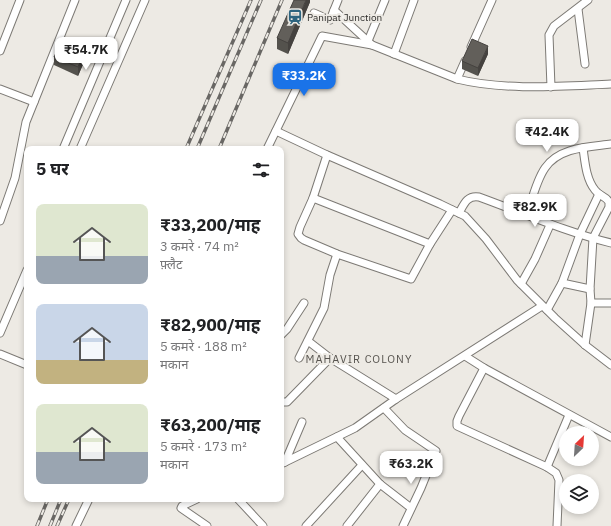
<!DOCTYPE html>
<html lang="hi">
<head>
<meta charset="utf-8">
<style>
  body { margin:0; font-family:"IBM Plex Sans","Noto Sans Devanagari",sans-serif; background:#f2f2f2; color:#202124; height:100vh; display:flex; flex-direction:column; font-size:15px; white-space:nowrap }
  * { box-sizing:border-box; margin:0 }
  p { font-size:13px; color:#757577 }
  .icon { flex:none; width:22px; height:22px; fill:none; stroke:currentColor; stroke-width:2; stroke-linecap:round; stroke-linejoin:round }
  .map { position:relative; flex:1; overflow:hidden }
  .panel { position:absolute; left:24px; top:146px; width:260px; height:356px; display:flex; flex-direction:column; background:#fff; border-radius:8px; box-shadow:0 2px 6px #0003 }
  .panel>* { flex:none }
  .needle { width:26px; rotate:25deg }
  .buttons { position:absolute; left:559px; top:426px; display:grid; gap:8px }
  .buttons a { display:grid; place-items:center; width:40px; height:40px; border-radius:50%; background:#fff; box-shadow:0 2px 6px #0003; font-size:20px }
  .price { position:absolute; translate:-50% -34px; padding:0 9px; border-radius:8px; background:#fff; color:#222; font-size:13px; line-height:26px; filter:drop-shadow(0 1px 2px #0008) }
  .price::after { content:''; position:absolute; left:50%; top:24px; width:12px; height:9px; margin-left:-6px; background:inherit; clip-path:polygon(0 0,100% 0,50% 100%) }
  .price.selected { background:#1a73e8; color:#fff }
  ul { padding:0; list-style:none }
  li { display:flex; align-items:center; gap:12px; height:100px; padding:0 12px }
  li span { display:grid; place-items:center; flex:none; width:112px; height:80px; border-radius:8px; color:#555 }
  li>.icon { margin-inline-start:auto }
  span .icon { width:48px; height:48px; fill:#fffc; stroke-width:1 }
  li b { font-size:17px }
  h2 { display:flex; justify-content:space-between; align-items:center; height:48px; padding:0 12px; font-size:17px }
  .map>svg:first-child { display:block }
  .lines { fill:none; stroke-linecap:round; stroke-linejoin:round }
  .minor-casing { stroke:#7d7a75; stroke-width:9 }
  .minor { stroke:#fff; stroke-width:7 }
  .rail-casing { stroke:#696764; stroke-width:3.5 }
  .rail { stroke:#edeae4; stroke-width:2; stroke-dasharray:6; stroke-linecap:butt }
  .wall { fill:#54524d }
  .shaded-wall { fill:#45423f }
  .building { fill:#625f5a; stroke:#45423f }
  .labels { text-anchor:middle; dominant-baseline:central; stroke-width:4; stroke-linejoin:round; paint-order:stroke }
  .poi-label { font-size:10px; fill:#2c2b29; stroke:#edeae4; text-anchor:start }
  .neighbourhood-label { font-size:11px; letter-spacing:1px; fill:#57544f; stroke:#edeae4 }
</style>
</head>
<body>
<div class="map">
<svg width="611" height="526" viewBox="0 0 611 526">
  <rect width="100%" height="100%" fill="#edeae4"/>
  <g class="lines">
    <defs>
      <g id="minor">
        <polyline points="578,9 585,64"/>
        <polyline points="334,10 372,45"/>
        <polyline points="314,13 330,20 338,0"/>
        <polyline points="368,41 385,0"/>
        <polyline points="471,47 492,0"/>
        <polyline points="0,51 20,0"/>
        <polyline points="394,54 414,0"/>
        <polyline points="457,79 465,61"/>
        <polyline points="551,87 549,35 554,26 588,0"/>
        <polyline points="0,89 34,102"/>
        <polyline points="276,131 327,155 440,204 465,216 486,239 517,280 555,318 585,345 611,365"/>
        <path d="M583,148C585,162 586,179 595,190C599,196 606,196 609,202V207L593,238L590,289L591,303L585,345"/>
        <polyline points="63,149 126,0"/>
        <polyline points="80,149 145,0"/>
        <path d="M267,149L322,36L372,45L457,79C505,91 562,86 611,84"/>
        <polyline points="327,155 313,198 300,227 298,234 301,238 304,240 337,254 411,279 430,244 452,210"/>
        <polyline points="313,198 430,244"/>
        <path d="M459,213C464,204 467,195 479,197C523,213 566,232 611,243"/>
        <path d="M527,215C532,200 536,181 545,168C559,147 589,147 611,144"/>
        <polyline points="0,221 15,178 26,122 75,0"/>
        <polyline points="562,283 590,289"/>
        <polyline points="521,284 535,259 550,225"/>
        <polyline points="591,303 611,303"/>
        <polyline points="547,310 562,283 580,234 599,194"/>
        <polyline points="0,333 27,270"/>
        <polyline points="281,335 287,329 304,303"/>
        <polyline points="308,341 330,358 396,399"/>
        <polyline points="0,354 27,365"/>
        <polyline points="465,356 484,368 611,437"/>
        <polyline points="299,358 324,308 330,275 337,254"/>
        <polyline points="484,368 459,416 457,421 457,426 547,467 556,473 559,480 557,526"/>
        <polyline points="281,402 287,402 330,358"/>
        <polyline points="384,408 405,430 436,451 421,488 403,526"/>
        <polyline points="337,437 380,484 411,508"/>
        <polyline points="285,462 302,422"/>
        <polyline points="281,464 355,428 396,399 542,306"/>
        <polyline points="547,467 569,415"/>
        <polyline points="197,499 182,506 181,508 207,526"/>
        <polyline points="238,499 263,526"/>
        <polyline points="76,526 89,499"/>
        <polyline points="306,526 362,465"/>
        <polyline points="347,526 380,484"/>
      </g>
    </defs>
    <use href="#minor" class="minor-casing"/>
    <use href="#minor" class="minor"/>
    <defs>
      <g id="rail">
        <polyline points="186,149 251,0"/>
        <polyline points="197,149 261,0"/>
        <polyline points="219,149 282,0"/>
        <polyline points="37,526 48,499"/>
        <polyline points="50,526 61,499"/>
        <polyline points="57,526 69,499"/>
      </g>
    </defs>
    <use href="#rail" class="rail-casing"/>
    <use href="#rail" class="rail"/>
  </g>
  <g class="wall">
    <polygon points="310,0 310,2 288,54 277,49 277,38"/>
    <polygon points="488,54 478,76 462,69 462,61"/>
    <polygon points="54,57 84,62 78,76 54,65"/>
  </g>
  <g class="shaded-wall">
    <polygon points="306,0 310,0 310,2 288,54 288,43"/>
    <polygon points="488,46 488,54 478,76 478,68"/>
    <polygon points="84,53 84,62 78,76 78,67"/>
  </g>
  <g class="building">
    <polygon points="294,0 306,0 288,43 277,38"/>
    <polygon points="472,39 488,46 478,68 462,61"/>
    <polygon points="60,43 84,53 78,67 54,57"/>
  </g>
  <defs>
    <symbol id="station-bare" viewBox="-9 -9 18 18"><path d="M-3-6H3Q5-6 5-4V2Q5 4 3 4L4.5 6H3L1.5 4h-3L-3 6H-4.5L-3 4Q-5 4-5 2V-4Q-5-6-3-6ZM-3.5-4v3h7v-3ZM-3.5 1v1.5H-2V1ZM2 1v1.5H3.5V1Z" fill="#2d647f" stroke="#edeae4" stroke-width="2.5" paint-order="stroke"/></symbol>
  </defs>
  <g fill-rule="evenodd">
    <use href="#station-bare" x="284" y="6" width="22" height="22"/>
  </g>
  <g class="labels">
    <g class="poi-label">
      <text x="307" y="17">Panipat Junction</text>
    </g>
    <g class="neighbourhood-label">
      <text x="359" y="359">MAHAVIR COLONY</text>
    </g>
  </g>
</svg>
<div class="buttons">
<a><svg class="needle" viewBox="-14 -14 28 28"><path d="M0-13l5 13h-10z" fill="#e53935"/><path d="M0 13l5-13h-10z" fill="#757577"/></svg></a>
<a><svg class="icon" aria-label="layers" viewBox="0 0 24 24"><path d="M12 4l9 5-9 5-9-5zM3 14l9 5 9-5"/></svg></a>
</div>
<b class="price" style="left:86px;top:71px">₹54.7K</b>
<b class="price selected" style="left:304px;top:97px">₹33.2K</b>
<b class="price" style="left:547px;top:153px">₹42.4K</b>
<b class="price" style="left:535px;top:228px">₹82.9K</b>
<b class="price" style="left:411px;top:485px">₹63.2K</b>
<section class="panel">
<h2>5 घर<svg class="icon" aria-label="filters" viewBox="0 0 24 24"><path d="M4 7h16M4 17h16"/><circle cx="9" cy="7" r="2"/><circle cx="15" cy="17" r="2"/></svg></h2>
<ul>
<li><span style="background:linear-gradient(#dfe7d0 65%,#9aa5b1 0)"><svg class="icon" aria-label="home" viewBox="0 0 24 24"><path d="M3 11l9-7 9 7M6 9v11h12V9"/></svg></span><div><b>₹33,200/माह</b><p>3 कमरे · 74 m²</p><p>फ़्लैट</p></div></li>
<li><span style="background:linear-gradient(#c9d6e8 70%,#c2b280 0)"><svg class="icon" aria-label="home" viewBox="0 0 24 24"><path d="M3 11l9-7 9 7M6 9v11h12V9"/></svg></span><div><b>₹82,900/माह</b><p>5 कमरे · 188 m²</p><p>मकान</p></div></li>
<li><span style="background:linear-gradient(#dfe7d0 60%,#9aa5b1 0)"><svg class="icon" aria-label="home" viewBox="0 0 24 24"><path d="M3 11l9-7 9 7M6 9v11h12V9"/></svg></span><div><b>₹63,200/माह</b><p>5 कमरे · 173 m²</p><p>मकान</p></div></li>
</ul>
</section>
</div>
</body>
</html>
